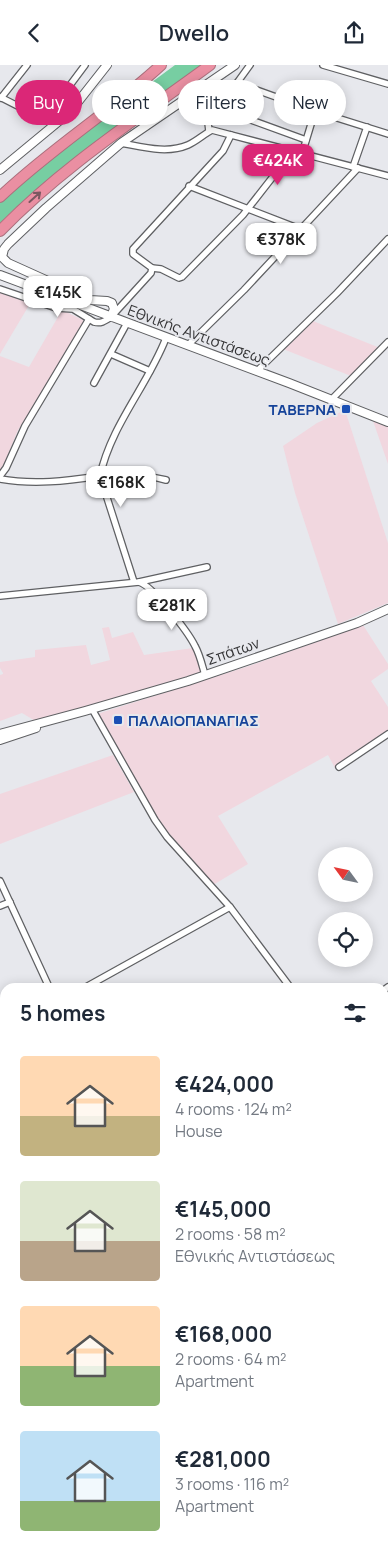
<!DOCTYPE html>
<html lang="en">
<head>
<meta charset="utf-8">
<style>
  body { margin:0; font-family:Manrope,sans-serif; background:#f2f2f3; color:#1f2937; height:100vh; display:flex; flex-direction:column; font-size:19px; white-space:nowrap }
  * { box-sizing:border-box; margin:0 }
  p { font-size:16px; color:#747a83 }
  .icon { flex:none; width:28px; height:28px; fill:none; stroke:currentColor; stroke-width:2; stroke-linecap:round; stroke-linejoin:round }
  .map { position:relative; flex:1; overflow:hidden }
  .sheet { position:absolute; left:0px; top:918px; width:389px; height:571px; display:flex; flex-direction:column; background:#fff; border-radius:15px 15px 0 0; box-shadow:0 2px 12px #0003 }
  .sheet>* { flex:none }
  .guide { position:absolute; left:15px; top:15px; width:359px; height:45px; display:flex; gap:10px }
  .needle { width:32px; rotate:303deg }
  .controls { position:absolute; left:318px; top:782px; display:grid; gap:10px }
  .controls a { display:grid; place-items:center; width:55px; height:55px; border-radius:50%; background:#fff; box-shadow:0 2px 12px #0003; font-size:25px }
  .price { position:absolute; translate:-50% -42px; padding:0 11px; border-radius:10px; background:#fff; color:#222; font-size:16px; line-height:32px; filter:drop-shadow(0 1px 2px #0008) }
  .price::after { content:''; position:absolute; left:50%; top:30px; width:15px; height:11px; margin-left:-8px; background:inherit; clip-path:polygon(0 0,100% 0,50% 100%) }
  .price.current { background:#db2777; color:#fff }
  ul { padding:0; list-style:none }
  li { display:flex; align-items:center; gap:15px; height:125px; padding:0 20px }
  li span { display:grid; place-items:center; flex:none; width:140px; height:100px; border-radius:5px; color:#555 }
  li>.icon { margin-inline-start:auto }
  span .icon { width:60px; height:60px; fill:#fffc; stroke-width:1 }
  li b { font-size:21px }
  h2 { display:flex; justify-content:space-between; align-items:center; height:60px; padding:0 20px; font-size:21px }
  .pill { padding:0 18px; border-radius:22px; background:#fff; box-shadow:0 2px 12px #0003; font-size:18px; line-height:45px }
  .pill.current { background:#db2777; color:#fff }
  header { display:flex; justify-content:space-between; align-items:center; height:65px; padding:0 20px; background:#fff; font-size:22px; font-weight:600 }
  .map>svg:first-child { display:block }
  .industrial { fill:#f1d7df }
  .green { fill:#77cea2 }
  .lines { fill:none; stroke-linecap:round; stroke-linejoin:round }
  .street-casing { stroke:#5f6063; stroke-width:8 }
  .secondary-casing { stroke:#5f6063; stroke-width:10 }
  .highway-casing { stroke:#aa6f7c; stroke-width:12 }
  .street { stroke:#fff; stroke-width:5.5 }
  .secondary { stroke:#fff; stroke-width:8 }
  .highway { stroke:#ea8fa2; stroke-width:10 }
  .rail-casing { stroke:#6a6b6e; stroke-width:4 }
  .rail { stroke:#e7e8ed; stroke-width:2; stroke-dasharray:5.5; stroke-linecap:butt }
  .oneway { stroke:#7c5861 }
  .transit-dot { fill:#1a4fb4; stroke:#e7e8ed; stroke-width:2 }
  .labels { text-anchor:middle; dominant-baseline:central; stroke-width:4; stroke-linejoin:round; paint-order:stroke }
  .street-label { font-size:15px; fill:#333335; stroke:#e7e8ed }
  .transit-label { font-size:15px; font-weight:bold; fill:#164399; stroke:#e7e8ed; text-anchor:end }
</style>
</head>
<body>
<header><svg class="icon" aria-label="back" viewBox="0 0 24 24"><path d="M15 5l-7 7 7 7"/></svg>Dwello<svg class="icon" aria-label="share" viewBox="0 0 24 24"><path d="M12 15V3M7 8l5-5 5 5M5 13v7h14v-7"/></svg></header>
<div class="map">
<svg width="388" height="1488" viewBox="0 0 388 1488">
  <rect width="100%" height="100%" fill="#e7e8ed"/>
  <g class="industrial">
    <polygon points="0,226 31,237 0,289"/>
    <polygon points="62,245 83,255 83,258 42,329 18,365 4,399 0,405 0,291 29,302"/>
    <polygon points="313,256 380,283 351,311 283,284"/>
    <polygon points="345,345 388,478 388,538 338,559 295,428 283,381 317,358"/>
    <polygon points="373,356 388,362 388,399"/>
    <polygon points="363,560 388,599 388,604 371,616 388,642 388,667 335,703 328,690 218,751 248,799 213,820 167,769 146,738 97,649 249,601"/>
    <polygon points="109,562 112,573 133,567 144,590 193,583 202,607 37,657 22,648 0,656 0,610 3,609 3,608 0,603 0,597 35,592 35,585 86,580 91,600 110,595 102,563"/>
    <polygon points="113,690 134,727 0,779 0,729"/>
  </g>
  <g class="green">
    <path d="M175,0H201C133,50 60,98 0,158V138L67,80Z"/>
    <polygon points="0,1027 5,1027 5,1484 286,1484 283,1488 0,1488"/>
  </g>
  <g class="lines">
    <defs>
      <g id="street">
        <polyline points="323,0 388,19"/>
        <polyline points="237,18 315,46 388,69"/>
        <polyline points="0,32 55,60"/>
        <polyline points="1,33 27,0"/>
        <polyline points="218,43 306,75"/>
        <polyline points="44,55 85,0"/>
        <polyline points="209,66 208,58 250,0"/>
        <path d="M121,78C143,82 167,89 188,80C197,76 204,69 212,65L388,111"/>
        <polyline points="302,89 315,46"/>
        <polyline points="353,102 367,62"/>
        <polyline points="189,121 300,164"/>
        <polyline points="152,203 161,204 179,213 182,212 243,150 293,86"/>
        <path d="M0,224L56,243L73,244L94,257C101,259 105,256 111,252L151,208L152,203L133,189V184L223,86L231,70"/>
        <polyline points="188,280 244,225 358,103"/>
        <polyline points="111,289 150,306"/>
        <polyline points="257,306 337,228 388,174"/>
        <polyline points="94,318 127,258"/>
        <polyline points="331,335 388,277"/>
        <polyline points="0,411 6,403 25,361 89,254"/>
        <path d="M0,414C34,420 66,416 100,411C111,360 148,320 166,273"/>
        <path d="M134,517L100,411C125,408 142,409 166,415"/>
        <path d="M139,517C153,521 188,567 195,581C200,590 202,600 205,610"/>
        <polyline points="0,531 139,517 207,502"/>
        <polyline points="169,546 198,537"/>
        <polyline points="92,644 155,755 167,772 230,842 290,922"/>
        <polyline points="339,702 388,669"/>
        <polyline points="0,816 49,922"/>
        <polyline points="0,841 10,837"/>
        <polyline points="86,922 230,842"/>
        <polyline points="384,925 388,922"/>
        <polyline points="384,1045 388,1046"/>
        <polyline points="384,1102 388,1110"/>
      </g>
      <g id="secondary">
        <polyline points="0,105 70,47 107,0"/>
        <polyline points="0,210 289,318 388,357"/>
        <polyline points="111,252 114,244 112,238 107,236 90,235 8,198 2,192 4,184 8,179 46,143 121,78 235,0"/>
        <polyline points="0,669 85,646 188,616 299,578 357,558 388,544"/>
        <polyline points="0,675 36,663"/>
        <polyline points="304,1488 306,1484"/>
        <polyline points="313,1488 315,1484"/>
      </g>
      <g id="highway">
        <path d="M0,132C50,84 110,47 161,0"/>
        <path d="M0,166C62,102 138,53 210,0"/>
        <polyline points="0,955 5,960"/>
        <polyline points="0,993 5,998"/>
        <polyline points="384,1347 388,1350"/>
        <polyline points="384,1366 388,1369"/>
        <polyline points="384,1413 388,1417"/>
      </g>
    </defs>
    <use href="#street" class="street-casing"/>
    <use href="#secondary" class="secondary-casing"/>
    <use href="#highway" class="highway-casing"/>
    <use href="#street" class="street"/>
    <use href="#secondary" class="secondary"/>
    <use href="#highway" class="highway"/>
    <defs>
      <g id="rail">
        <polyline points="0,972 5,978"/>
        <polyline points="384,1379 388,1383"/>
        <polyline points="384,1392 388,1396"/>
      </g>
    </defs>
    <use href="#rail" class="rail-casing"/>
    <use href="#rail" class="rail"/>
  </g>
  <defs><path id="oneway-shaft" d="M-6 0H5M1.5-3L5.5 0L1.5 3" fill="none" stroke-width="1.6" stroke-linecap="round" stroke-linejoin="round" transform="scale(1.25)"/></defs>
  <use class="oneway" href="#oneway-shaft" transform="translate(35 132) rotate(-42)"/>
  <g class="transit-dot">
    <rect x="341" y="339" width="10" height="10" rx="2.5"/>
    <rect x="113" y="650" width="10" height="10" rx="2.5"/>
  </g>
  <g class="labels">
    <g class="street-label">
      <text transform="translate(199 270) rotate(20)">Εθνικής Αντιστάσεως</text>
      <text transform="translate(233 586) rotate(-19)">Σπάτων</text>
    </g>
    <g class="transit-label">
      <text x="336" y="344">ΤΑΒΕΡΝΑ</text>
      <text x="128" y="655" text-anchor="start">ΠΑΛΑΙΟΠΑΝΑΓΙΑΣ</text>
    </g>
  </g>
</svg>
<div class="controls">
<a><svg class="needle" viewBox="-14 -14 28 28"><path d="M0-13l5 13h-10z" fill="#e53935"/><path d="M0 13l5-13h-10z" fill="#747a83"/></svg></a>
<a><svg class="icon" aria-label="locate" viewBox="0 0 24 24"><circle cx="12" cy="12" r="6"/><path d="M12 2v4M12 18v4M2 12h4M18 12h4"/></svg></a>
</div>
<b class="price current" style="left:278px;top:121px">€424K</b>
<b class="price" style="left:281px;top:200px">€378K</b>
<b class="price" style="left:58px;top:253px">€145K</b>
<b class="price" style="left:121px;top:443px">€168K</b>
<b class="price" style="left:172px;top:566px">€281K</b>
<div class="guide">
<a class="pill current">Buy</a>
<a class="pill">Rent</a>
<a class="pill">Filters</a>
<a class="pill">New</a>
</div>
<section class="sheet">
<h2>5 homes<svg class="icon" aria-label="filters" viewBox="0 0 24 24"><path d="M4 7h16M4 17h16"/><circle cx="9" cy="7" r="2"/><circle cx="15" cy="17" r="2"/></svg></h2>
<ul>
<li><span style="background:linear-gradient(#ffd9b3 60%,#c2b280 0)"><svg class="icon" aria-label="home" viewBox="0 0 24 24"><path d="M3 11l9-7 9 7M6 9v11h12V9"/></svg></span><div><b>€424,000</b><p>4 rooms · 124 m²</p><p>House</p></div></li>
<li><span style="background:linear-gradient(#dfe7d0 60%,#b9a48a 0)"><svg class="icon" aria-label="home" viewBox="0 0 24 24"><path d="M3 11l9-7 9 7M6 9v11h12V9"/></svg></span><div><b>€145,000</b><p>2 rooms · 58 m²</p><p>Εθνικής Αντιστάσεως</p></div></li>
<li><span style="background:linear-gradient(#ffd9b3 60%,#8fb573 0)"><svg class="icon" aria-label="home" viewBox="0 0 24 24"><path d="M3 11l9-7 9 7M6 9v11h12V9"/></svg></span><div><b>€168,000</b><p>2 rooms · 64 m²</p><p>Apartment</p></div></li>
<li><span style="background:linear-gradient(#bfe0f5 70%,#8fb573 0)"><svg class="icon" aria-label="home" viewBox="0 0 24 24"><path d="M3 11l9-7 9 7M6 9v11h12V9"/></svg></span><div><b>€281,000</b><p>3 rooms · 116 m²</p><p>Apartment</p></div></li>
</ul>
</section>
</div>
</body>
</html>
